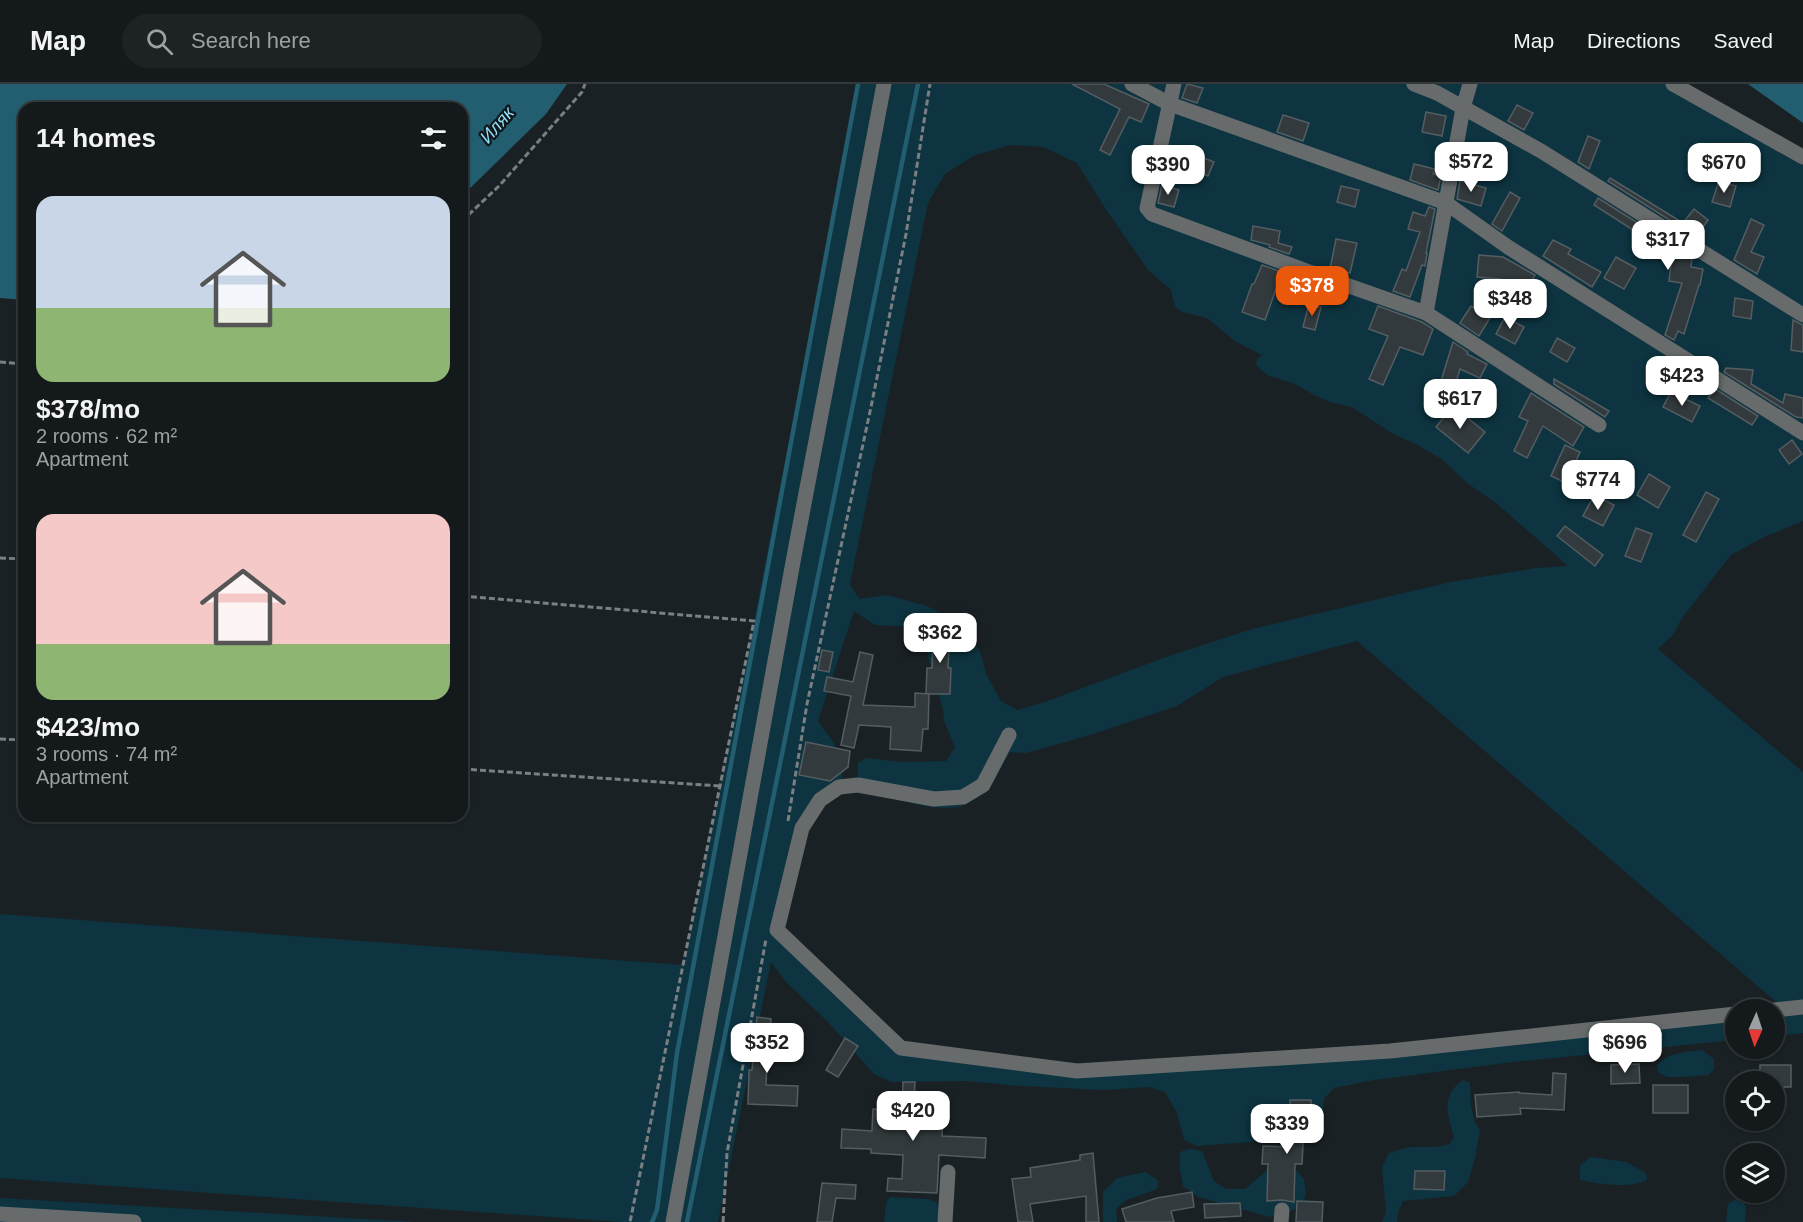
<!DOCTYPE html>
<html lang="en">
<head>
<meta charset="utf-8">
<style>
  body { margin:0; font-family:Arial,sans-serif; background:#1d2224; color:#f1f3f6; height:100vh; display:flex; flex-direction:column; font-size:22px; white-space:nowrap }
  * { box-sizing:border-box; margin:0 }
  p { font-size:20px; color:#9da0a3 }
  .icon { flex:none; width:33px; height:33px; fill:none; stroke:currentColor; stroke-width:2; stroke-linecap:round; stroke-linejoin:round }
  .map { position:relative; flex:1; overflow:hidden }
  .side { position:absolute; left:18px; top:18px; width:450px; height:720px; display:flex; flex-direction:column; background:#14191b; border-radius:18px; box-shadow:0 2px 4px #0004,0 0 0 2px #33383a }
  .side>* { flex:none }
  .needle { width:39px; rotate:183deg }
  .controls { position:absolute; left:1725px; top:915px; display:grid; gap:12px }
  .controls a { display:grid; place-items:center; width:60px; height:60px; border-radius:50%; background:#14191b; box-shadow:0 2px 4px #0004,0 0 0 2px #33383a; font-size:30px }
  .price { position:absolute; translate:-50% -51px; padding:0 14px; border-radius:12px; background:#fff; color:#222; font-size:20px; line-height:39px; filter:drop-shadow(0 2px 3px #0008) }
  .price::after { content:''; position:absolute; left:50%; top:36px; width:18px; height:14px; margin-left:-9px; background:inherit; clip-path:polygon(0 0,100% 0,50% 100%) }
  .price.active { background:#ea580c; color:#fff }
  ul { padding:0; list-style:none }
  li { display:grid; align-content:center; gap:12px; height:318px; padding:0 18px }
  li span { display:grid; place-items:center; height:186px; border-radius:18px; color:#555 }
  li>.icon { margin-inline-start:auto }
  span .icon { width:108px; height:108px; fill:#fffc; stroke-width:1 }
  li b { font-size:26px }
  h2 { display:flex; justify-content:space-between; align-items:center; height:72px; padding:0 18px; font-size:26px }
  header { display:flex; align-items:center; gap:36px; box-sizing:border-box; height:84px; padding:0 30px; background:#14191b; border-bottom:2px solid #33383a }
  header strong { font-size:28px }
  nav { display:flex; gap:33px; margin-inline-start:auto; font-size:21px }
  .search { width:420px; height:54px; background:#1d2224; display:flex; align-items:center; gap:15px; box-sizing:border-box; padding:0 21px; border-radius:33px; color:#9da0a3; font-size:22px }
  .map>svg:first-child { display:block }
  .green { fill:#0d3440; fill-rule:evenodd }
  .water { fill:#225d70 }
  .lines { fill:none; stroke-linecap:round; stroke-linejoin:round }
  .stream { stroke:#225d70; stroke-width:4.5 }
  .building { fill:#323a3d; stroke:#545d61; stroke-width:1.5 }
  .path { stroke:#797f82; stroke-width:3; stroke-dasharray:6 3; stroke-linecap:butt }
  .minor { stroke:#676b6c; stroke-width:15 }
  .labels { text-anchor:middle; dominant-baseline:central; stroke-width:4.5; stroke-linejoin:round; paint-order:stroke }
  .water-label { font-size:18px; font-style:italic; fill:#91dffa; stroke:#11181b }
</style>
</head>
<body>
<header>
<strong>Map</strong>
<div class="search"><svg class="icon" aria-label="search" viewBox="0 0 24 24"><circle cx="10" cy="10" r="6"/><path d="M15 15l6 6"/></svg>Search here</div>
<nav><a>Map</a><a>Directions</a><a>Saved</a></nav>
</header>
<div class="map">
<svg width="1803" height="1138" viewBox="0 0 1803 1138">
  <rect width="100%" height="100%" fill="#1a2124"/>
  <g class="green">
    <path d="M858,0H1667L1803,76V437L1764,453L1731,471L1682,534L1673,551L1658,565L1803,688V949L1775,952L1774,926L1753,925L1781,922L1357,557L1223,593L1177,622L1087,652L1026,669L1010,668C1003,679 997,694 988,703C980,712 969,720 957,723C928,728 885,712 858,701V679L866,674L902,678L946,677L955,663L944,637L943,625L922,551L913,543L875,541L854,527L818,637L834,659L843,694L839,703L802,744L777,846L901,964L1077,987L1390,964L1735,927V956L1513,978L1374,996L1334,1004L1324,1015L1322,1031L1317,1047L1305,1054L1197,1062L1184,1056L1177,1029L1165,1008L1149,1003L1103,1006L1022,1002L965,997L892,998L874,990L827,937L786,898L771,878L718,1138H621L0,1094V830L683,881L753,542ZM1011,61L1043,63L1077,79L1107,127L1148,186L1171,206L1175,223L1182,228L1207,234L1236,258L1262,271L1257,275L1256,281L1267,291L1295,300L1314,311L1330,318L1352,323L1393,350L1414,359L1443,376L1467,399L1496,419L1568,482L1536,484L1450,498L1252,545L1166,573L1042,619L1017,626L1001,617L986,590L981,570L967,543L927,522L887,511L859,515L850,500L928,119L945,90L975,71Z"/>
    <path d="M1702,966L1714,975V986L1708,991L1683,993H1667L1658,988L1657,981C1670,968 1684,968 1702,966Z"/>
    <path d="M1463,996L1470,999L1471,1021L1475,1038L1480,1046L1475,1074L1468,1098L1454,1112L1403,1117L1398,1128L1397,1138H1382L1386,1128L1382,1083L1389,1069L1409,1063H1436L1450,1060L1454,1052C1447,1030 1441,1011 1463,996Z"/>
    <polygon points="1189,1065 1202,1067 1214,1097 1226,1105 1245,1105 1267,1086 1286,1084 1298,1088 1304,1095 1306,1110 1302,1119 1293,1126 1270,1133 1198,1113 1183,1102 1180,1085 1180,1068"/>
    <path d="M1591,1073L1626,1078L1646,1089L1647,1096C1631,1105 1598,1100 1580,1096V1081Z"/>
    <path d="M1145,1088L1158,1096V1104C1144,1112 1126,1112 1116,1125L1117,1138H1103V1108L1117,1094Z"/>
    <polygon points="890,1113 928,1115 937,1119 939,1128 938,1138 884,1138 886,1119"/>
    <polygon points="1740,1113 1746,1122 1745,1138 1726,1138 1728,1120"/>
    <polygon points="0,1114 417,1138 0,1138"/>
  </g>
  <g class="water">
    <polygon points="0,0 567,0 546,30 462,112 462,24 24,24 24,216 0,214"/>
    <polygon points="1748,0 1803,0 1803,39"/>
  </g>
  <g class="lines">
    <g class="stream">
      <polyline points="652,1138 657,1126 677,969 858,0"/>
      <polyline points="687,1138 918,0"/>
    </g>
  </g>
  <g class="building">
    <polygon points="1072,0 1104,0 1149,20 1141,38 1129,33 1110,71 1100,66 1120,25"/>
    <polygon points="1187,0 1203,4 1197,19 1182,14"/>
    <polygon points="1517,21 1533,29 1524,46 1508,37"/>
    <polygon points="1426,28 1446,32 1442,52 1422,48"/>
    <polygon points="1283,31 1309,39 1303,57 1277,48"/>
    <polygon points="1588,52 1600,57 1589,85 1578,78"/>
    <polygon points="1175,63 1214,78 1208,92 1169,76"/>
    <polygon points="1414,80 1435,85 1433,90 1441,92 1438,106 1410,96"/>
    <polygon points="1610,94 1683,139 1694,125 1708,136 1696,153 1608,97"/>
    <polygon points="1460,97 1486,104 1481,122 1457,115"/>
    <polygon points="1719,97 1736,102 1730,123 1712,118"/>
    <polygon points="1162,101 1179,106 1174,123 1158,119"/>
    <polygon points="1341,102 1359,106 1355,123 1337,118"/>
    <polygon points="1510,108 1520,114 1502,147 1492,140"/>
    <polygon points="1598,114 1684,168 1681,173 1692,174 1691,183 1703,185 1700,201 1699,201 1684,250 1678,247 1674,256 1665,251 1682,199 1669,197 1672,172 1642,156 1644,153 1594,121"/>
    <polygon points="1429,123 1435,125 1426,169 1427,169 1425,182 1422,181 1410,213 1393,207 1402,185 1406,187 1420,148 1408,145 1413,128 1425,132"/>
    <polygon points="1751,135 1764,141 1751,168 1764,173 1757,190 1734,176"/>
    <polygon points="1253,142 1280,147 1278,159 1292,163 1289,170 1269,163 1270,161 1251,156"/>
    <polygon points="1336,155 1357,159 1350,189 1330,185"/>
    <polygon points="1553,156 1571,165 1568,170 1601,188 1592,203 1543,172"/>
    <polygon points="1479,171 1503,173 1535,191 1526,208 1501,195 1477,193"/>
    <polygon points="1616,173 1636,184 1624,205 1604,194"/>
    <polygon points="1262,181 1282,188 1265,236 1242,228 1252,200 1254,200"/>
    <polygon points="1735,214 1753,217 1751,235 1733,232"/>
    <polygon points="1309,220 1321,223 1315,246 1303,243"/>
    <polygon points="1378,222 1422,238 1433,245 1423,271 1400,263 1383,301 1369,295 1388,252 1369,245"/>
    <polygon points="1471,222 1490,234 1479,252 1460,239"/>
    <polygon points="1505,233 1524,243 1515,260 1496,250"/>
    <polygon points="1793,236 1803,241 1803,268 1791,266"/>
    <polygon points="1557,254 1575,264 1567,278 1550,268"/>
    <polygon points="1453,258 1468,268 1467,270 1487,280 1480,294 1460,285 1447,327 1433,323"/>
    <polygon points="1726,284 1753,286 1751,300 1783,319 1785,310 1803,314 1803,334 1796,333 1724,288"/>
    <polygon points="1554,295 1609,327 1605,333 1554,300"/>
    <polygon points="1714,304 1758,332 1752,341 1708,314"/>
    <polygon points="1671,308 1700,322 1692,338 1663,323"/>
    <polygon points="1531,309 1584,343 1573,362 1543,342 1527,374 1514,367 1528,337 1519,333"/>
    <polygon points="1453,322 1485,348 1468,369 1436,343"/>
    <polygon points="1792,356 1802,370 1789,380 1779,366"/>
    <polygon points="1565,361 1580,368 1566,399 1551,392"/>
    <polygon points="1649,390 1670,403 1658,424 1637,411"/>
    <polygon points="1706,408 1719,415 1696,458 1683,451"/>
    <polygon points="1594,411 1614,421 1603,442 1583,432"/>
    <polygon points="1565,442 1603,471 1595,482 1557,452"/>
    <polygon points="1636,444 1652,450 1641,478 1625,472"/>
    <polygon points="933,544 950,545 948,584 951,584 950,610 926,610 927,584 932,584"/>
    <polygon points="822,566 833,568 829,588 818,586"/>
    <polygon points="860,568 873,571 863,621 915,623 915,609 929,610 928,645 923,645 921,667 890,665 891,643 859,641 854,664 841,661 851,612 824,607 827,593 853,598"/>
    <polygon points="806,658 850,667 848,683 830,697 799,691"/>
    <polygon points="757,933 771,935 767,976 766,1001 798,1002 797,1022 748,1020 749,986 752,986"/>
    <polygon points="845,954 858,962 838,993 826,986"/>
    <polygon points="1639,980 1640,999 1611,1000 1611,981"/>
    <polygon points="1760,981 1791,981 1791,1003 1774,1003 1774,998 1760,998"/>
    <polygon points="1553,989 1566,990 1564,1026 1520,1024 1521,1030 1477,1033 1475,1011 1519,1008 1519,1009 1552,1011"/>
    <polygon points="903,998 915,998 914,1017 944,1019 942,1052 986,1054 985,1074 939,1071 937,1109 887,1107 888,1094 902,1095 903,1071 871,1069 871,1065 841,1064 842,1045 872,1047 873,1025 902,1027"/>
    <rect x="1653" y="1001" width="35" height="28"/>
    <polygon points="1290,1016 1311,1016 1311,1042 1304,1042 1302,1080 1295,1080 1294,1118 1282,1116 1267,1117 1268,1080 1262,1080 1263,1062 1290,1063"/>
    <polygon points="1093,1069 1099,1138 1086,1138 1086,1112 1030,1120 1033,1138 1018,1138 1012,1095 1031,1093 1030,1084 1080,1076 1080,1071"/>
    <polygon points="1415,1087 1445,1087 1444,1106 1414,1105"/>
    <polygon points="822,1099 856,1101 855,1115 836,1114 832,1138 817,1138"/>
    <polygon points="1192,1108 1194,1123 1171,1127 1174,1138 1126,1138 1122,1125 1157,1114"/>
    <polygon points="1297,1117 1323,1118 1322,1138 1296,1138"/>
    <polygon points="1240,1119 1241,1132 1205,1134 1204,1120"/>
  </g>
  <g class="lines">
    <g class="path">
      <polyline points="462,137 499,102 582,8 585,0"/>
      <polyline points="0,278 24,280"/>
      <polyline points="0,474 24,475"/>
      <polyline points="462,512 754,537 630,1138"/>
      <polyline points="0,655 24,656"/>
      <polyline points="462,685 720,702"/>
      <polyline points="788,737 807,620 871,323 906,150 930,0"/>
      <polyline points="723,1138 727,1069 766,855"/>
    </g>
    <g class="minor">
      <polyline points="1132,0 1170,20 1446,119 1508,163 1803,349"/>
      <polyline points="1174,0 1147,124 1152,130 1312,189 1426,229 1463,24 1470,0"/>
      <polyline points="1414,0 1437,9 1541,67 1803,231"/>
      <polyline points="1673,0 1803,73"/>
      <polyline points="1426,229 1599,341"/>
      <polyline points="1009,651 983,701 963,713 934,715 858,701 839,703 820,716 802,744 777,846 901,964 1077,987 1390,967 1736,930"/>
      <polyline points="1774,926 1803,923"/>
      <polyline points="0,1130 134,1138"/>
      <polyline points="673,1138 795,467 884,0"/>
      <polyline points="945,1138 948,1088"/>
      <polyline points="1281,1138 1282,1126"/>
    </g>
  </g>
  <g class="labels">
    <g class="water-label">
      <text transform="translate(497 41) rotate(-49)">Иляк</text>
    </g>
  </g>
</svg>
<div class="controls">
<a><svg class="needle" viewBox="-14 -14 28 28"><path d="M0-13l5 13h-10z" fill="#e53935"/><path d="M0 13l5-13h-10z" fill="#9da0a3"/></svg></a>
<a><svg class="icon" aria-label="locate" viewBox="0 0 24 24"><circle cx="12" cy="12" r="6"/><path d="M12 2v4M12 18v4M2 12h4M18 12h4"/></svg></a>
<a><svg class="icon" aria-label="layers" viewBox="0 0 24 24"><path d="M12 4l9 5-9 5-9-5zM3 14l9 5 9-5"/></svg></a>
</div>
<b class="price" style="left:1471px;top:109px">$572</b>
<b class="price" style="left:1724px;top:110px">$670</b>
<b class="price" style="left:1168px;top:112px">$390</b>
<b class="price" style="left:1668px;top:187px">$317</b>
<b class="price active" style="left:1312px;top:233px">$378</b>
<b class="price" style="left:1510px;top:246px">$348</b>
<b class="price" style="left:1682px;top:323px">$423</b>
<b class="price" style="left:1460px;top:346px">$617</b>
<b class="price" style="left:1598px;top:427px">$774</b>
<b class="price" style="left:940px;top:580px">$362</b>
<b class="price" style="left:767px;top:990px">$352</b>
<b class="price" style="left:1625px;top:990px">$696</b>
<b class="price" style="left:913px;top:1058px">$420</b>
<b class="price" style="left:1287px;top:1071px">$339</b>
<section class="side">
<h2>14 homes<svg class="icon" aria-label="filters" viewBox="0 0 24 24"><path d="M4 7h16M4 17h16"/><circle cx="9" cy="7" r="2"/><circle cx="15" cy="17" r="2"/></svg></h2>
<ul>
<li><span style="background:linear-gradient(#c9d6e8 60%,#8fb573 0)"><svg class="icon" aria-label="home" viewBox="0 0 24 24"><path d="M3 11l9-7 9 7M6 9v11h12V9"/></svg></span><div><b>$378/mo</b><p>2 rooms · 62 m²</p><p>Apartment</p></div></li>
<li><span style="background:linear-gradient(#f6c9c9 70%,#8fb573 0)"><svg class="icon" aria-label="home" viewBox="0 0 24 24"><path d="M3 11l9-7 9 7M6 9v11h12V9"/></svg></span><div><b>$423/mo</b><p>3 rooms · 74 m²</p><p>Apartment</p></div></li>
</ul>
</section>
</div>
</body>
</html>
